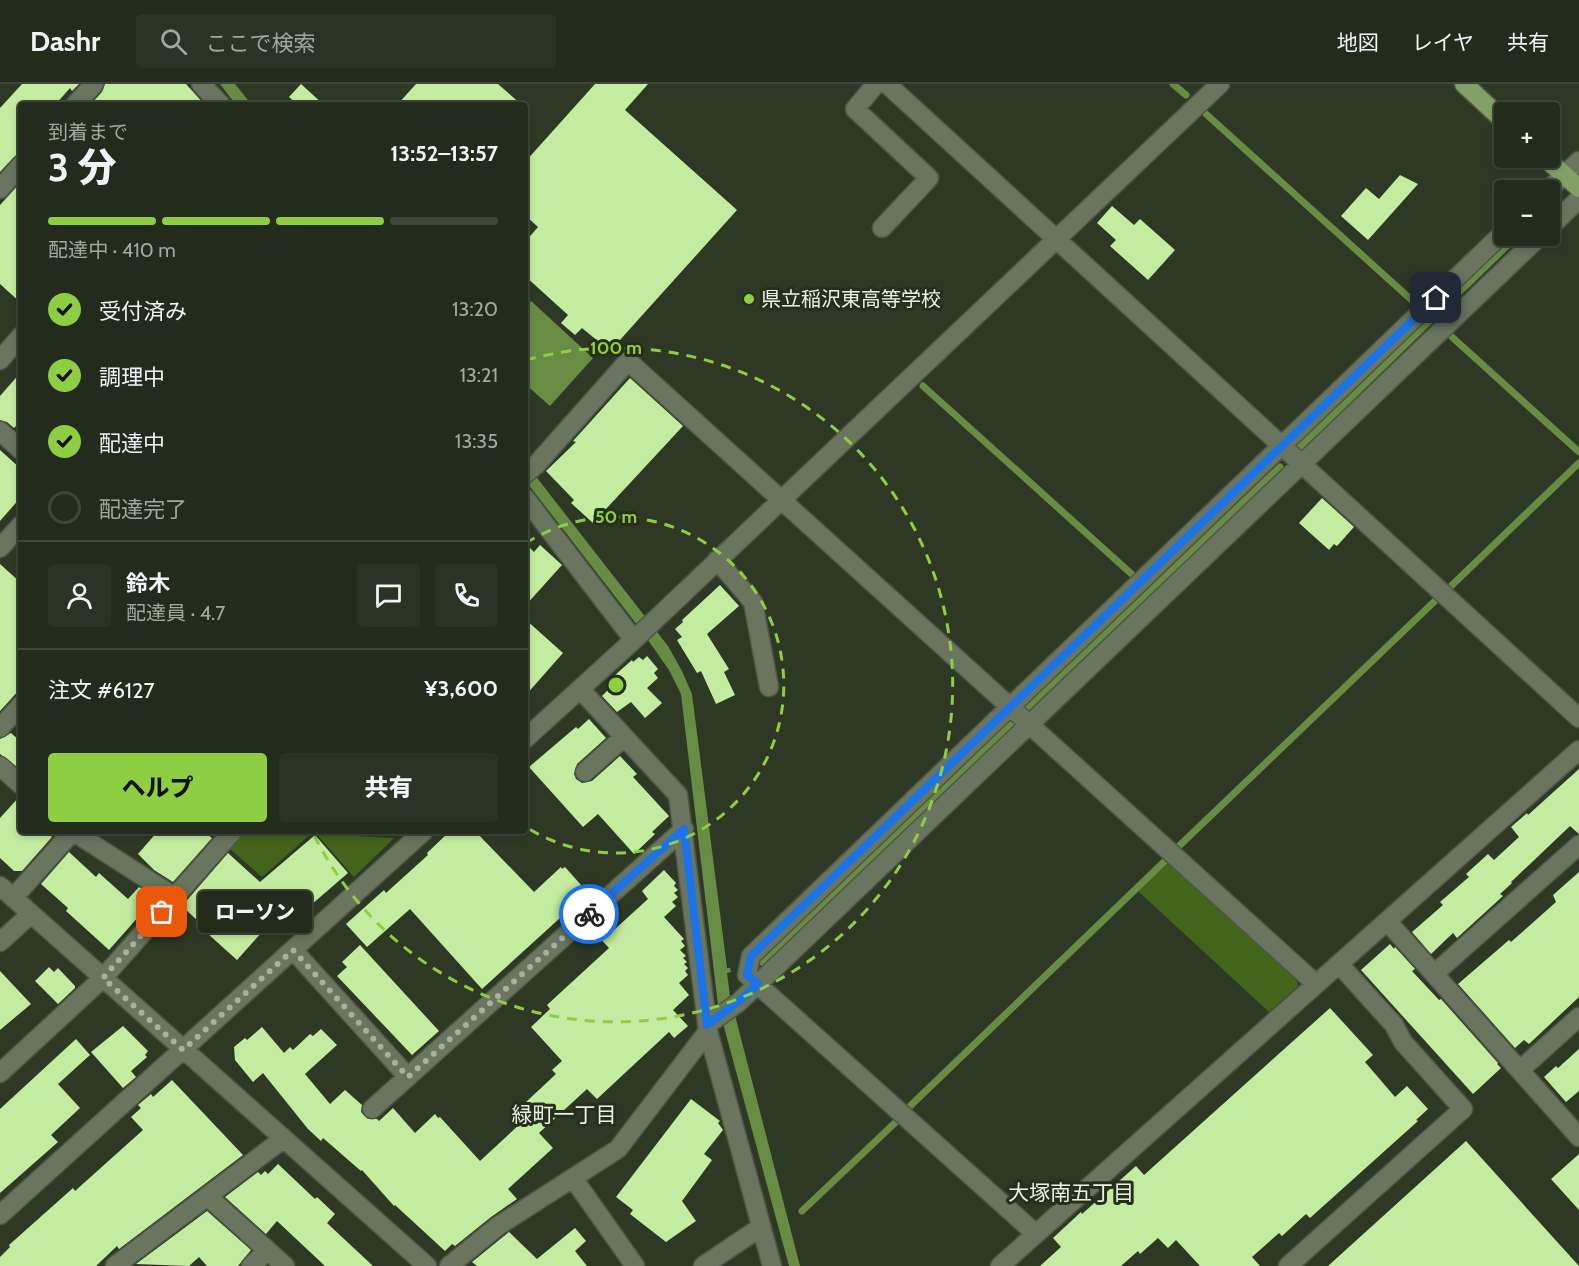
<!DOCTYPE html>
<html lang="ja">
<head>
<meta charset="utf-8">
<style>
  :root { --surface:#222b1c; --page:#2a3325; --text:#f1f3f6; --muted:#a2a7a3; --line:#3f473b; --accent:#8ece43 }
  body { margin:0; font-family:Cabin,"Noto Sans JP",sans-serif; background:var(--page); color:var(--text); height:100vh; display:flex; flex-direction:column; font-size:22px; white-space:nowrap }
  * { box-sizing:border-box; margin:0 }
  p { font-size:20px; color:var(--muted) }
  .icon { flex:none; width:33px; height:33px; fill:none; stroke:currentColor; stroke-width:2; stroke-linecap:round; stroke-linejoin:round }
  .map { position:relative; flex:1; overflow:hidden }
  .side { position:absolute; left:18px; top:18px; width:510px; height:732px; display:flex; flex-direction:column; background:var(--surface); border-radius:6px; box-shadow:0 3px 9px #0003,0 0 0 2px var(--line) }
  .side>* { flex:none }
  .tools { position:absolute; left:1494px; top:18px; display:grid; gap:12px }
  .tools a { display:grid; place-items:center; width:66px; height:66px; border-radius:6px; background:var(--surface); box-shadow:0 3px 9px #0003,0 0 0 2px var(--line); font-size:30px }
  .pin { position:absolute; display:grid; place-items:center; width:51px; height:51px; color:#fff; margin:-26px; border-radius:12px; box-shadow:0 3px 9px #0006 }
  .courier { position:absolute; display:grid; place-items:center; width:60px; height:60px; margin:-30px; border:4px solid #1a73e8; border-radius:50%; background:#fff; color:#222; box-shadow:0 2px 8px #0007 }
  .bubble { position:absolute; height:42px; border-radius:6px; background:var(--surface); box-shadow:0 3px 9px #0003,0 0 0 2px var(--line); font-size:20px; font-weight:800; line-height:42px; text-align:center }
  .overview em { font-style:normal; font-weight:800 }
  .overview div { display:flex; flex-direction:column-reverse }
  .overview { display:flex; align-items:center; justify-content:space-between; height:102px; padding:0 30px }
  h1 { font-size:39px; font-weight:800; line-height:45px }
  .bar { display:grid; grid-template-columns:repeat(4,1fr); gap:9px 6px; align-content:center; height:72px; padding:0 30px }
  .bar i { height:8px; border-radius:4px; background:var(--line) }
  .bar .selected { background:var(--accent) }
  .bar p { grid-column:span 4 }
  .line { display:flex; align-items:center; gap:15px; padding:0 30px; border-top:2px solid var(--line) }
  .line div { flex:1 }
  .round { display:grid; place-items:center; flex:none; width:63px; height:63px; border-radius:6px; background:var(--page) }
  ol { padding:0 30px; list-style:none }
  li { display:flex; align-items:center; gap:18px; height:66px }
  li p { margin-inline-start:auto }
  li .icon { padding:6px; border-radius:50%; background:var(--accent); color:#111; stroke-width:4 }
  li:last-child { color:var(--muted) }
  li i { width:33px; height:33px; border:3px solid var(--line); border-radius:50% }
  .action { display:flex; gap:12px; margin-top:auto; padding:12px 30px }
  .action a { flex:1; height:69px; border-radius:6px; background:var(--accent); color:#111; font-size:24px; font-weight:800; line-height:69px; text-align:center }
  .action a+a { background:var(--page); color:var(--text) }
  header { display:flex; align-items:center; gap:36px; box-sizing:border-box; height:84px; padding:0 30px; background:var(--surface); border-bottom:2px solid var(--line) }
  header strong { font-size:28px }
  nav { display:flex; gap:33px; margin-inline-start:auto; font-size:21px }
  .search { width:420px; height:54px; background:var(--page); display:flex; align-items:center; gap:15px; box-sizing:border-box; padding:0 21px; border-radius:6px; color:var(--muted); font-size:22px }
  .map>svg:first-child { display:block }
</style>
</head>
<body>
<header>
<strong>Dashr</strong>
<div class="search"><svg class="icon" aria-label="search" viewBox="0 0 24 24"><circle cx="10" cy="10" r="6"/><path d="M15 15l6 6"/></svg>ここで検索</div>
<nav><a>地図</a><a>レイヤ</a><a>共有</a></nav>
</header>
<div class="map">
<svg width="1579" height="1182" viewBox="0 0 1579 1182">
  <rect width="100%" height="100%" fill="#2e3925"/>
  <path fill="#43651b" d="M244 747H357L356 752 394 754 354 793 314 747 262 793 229 764Z
    M1169 778 1296 893 1298 902 1269 928 1138 807Z"/>
  <path fill="#688c44" d="M220 0H235L252 21H236Z
    M531 217 593 274 550 322 525 300V224Z
    M526 370 534 390 668 562 682 587 692 610 727 884H730L731 888 727 889 730 912 800 1182H789L718 921 681 610 669 586 641 546 525 396Z"/>
  <g fill="none" stroke-linecap="round" stroke-linejoin="round">
    <path stroke="#688c44" stroke-width="7" d="M1173 0 1186 11
      M1206 30 1416 220
      M1452 253 1579 368
      M923 302 1136 494
      M1300 363 1517 152
      M1448 505 1579 379
      M1027 625 1280 383
      M1177 764 1438 514
      M762 878 1013 638
      M907 1025 1167 775
      M802 1127 899 1035"/>
  </g>
  <path fill="#c4eca0" d="M22 0H79L72 7 70 4 55 21H21V67L13 74 0 88V24Z
    M105 0H186L205 21H90L102 8Z
    M301 0 324 21H298L289 13Z
    M416 0H498L522 21H397Z
    M595 0H648L625 26 737 126 610 267 582 244 575 251 561 239 568 231 525 192V158L538 143 525 131V78Z
    M1400 91 1418 100 1368 156 1341 132 1366 104 1379 115Z
    M21 98V219L0 200V121Z
    M1112 122 1134 141 1140 135 1175 166 1148 196 1110 162 1116 156 1097 139Z
    M21 288V337L14 344 7 338 0 336V312Z
    M630 294 683 342 593 439 571 419 574 416 546 387 576 358 573 357Z
    M0 366 21 385V413L0 437Z
    M1322 414 1354 443 1337 462 1334 460 1329 466 1299 439Z
    M525 459 534 468 540 461 562 481 525 522Z
    M0 480 21 499V604L0 627Z
    M720 501 739 522 707 550 729 585 724 588 735 611 716 620 701 587 697 589 677 556 682 553 675 545 683 538 682 536Z
    M525 535 563 569 525 612Z
    M647 572 658 585 654 589 658 594 647 604 662 619 645 634 631 618 617 628 602 612 610 604 606 599 632 576 633 578 639 573 643 576Z
    M589 635 606 654 577 680 574 690 576 695 582 699 592 697 620 672 637 690 633 693 669 732 652 748 655 750 634 770 598 730 583 743 529 683 576 643 578 645Z
    M11 649 21 658V686L0 670V655Z
    M1579 685V750L1570 742 1511 798 1512 799 1500 810 1503 812 1457 854 1453 849 1431 870 1412 848 1443 821 1440 818 1469 793 1466 790 1488 770 1494 776 1519 753 1511 743 1527 729 1528 731Z
    M20 712 21 747H46L52 753 22 787H14L0 774V734Z
    M158 747H203L212 754 173 798 154 786 138 770Z
    M450 747H475L534 808 561 783 562 785 565 783 581 801 566 814 577 825 563 837 560 834 482 905 410 825 367 863 346 840 384 806 386 809 428 771 427 769Z
    M315 751 348 789 304 827 297 819 293 822 286 813 258 844 262 848 237 876 197 840 199 838 182 822 228 769 260 798Z
    M69 768 96 793 99 789 128 815 139 803 158 815 149 825 147 823 109 866 66 827 68 824 41 800Z
    M664 786 676 799 674 802 678 806 674 809 678 813 672 818 676 822 664 833 684 855 681 857 685 862 680 866 686 872 683 874 687 878 684 880 688 884 685 887 688 891 679 899 689 911 673 926 688 942 674 954 669 948 597 1015 587 1005 539 1049 553 1064 508 1105 517 1115 491 1133 455 1162 452 1160 445 1167 395 1121 394 1122 362 1086 361 1087 323 1054 321 1057 308 1045 263 989 253 998 235 976 234 963 245 954 247 956 262 943 284 969 290 963 293 966 310 950 313 952 321 945 337 961 305 990 330 1020 345 1006 362 1021 361 1028 368 1035H377L379 1037 393 1024 415 1049 435 1030 438 1034 440 1033 480 1077 533 1028 525 1019 556 990 552 986 562 977 531 943 550 925 547 921 609 864 591 845 605 833 615 845 648 815 642 807Z
    M1579 788V913L1529 960 1524 956 1515 964 1458 900 1509 856 1511 858 1556 818 1553 811Z
    M1390 860 1394 865 1395 863 1415 885 1412 887 1439 916 1441 915 1498 979 1497 980 1501 984 1473 1010 1361 886Z
    M360 861 439 947 412 971 337 892 347 883 342 878Z
    M49 883 54 888 58 884 75 902V904L58 920 35 897Z
    M0 887 31 920 0 946Z
    M1330 924 1373 971 1365 978 1395 1013 1407 1002 1428 1025 1416 1036 1418 1037 1310 1134 1306 1130 1282 1152 1279 1149 1252 1173 1260 1182H1200L1176 1156 1168 1164 1158 1154 1140 1170 1138 1167 1121 1182H1040L1061 1163 1053 1154 1081 1128 1082 1130 1136 1082 1144 1091Z
    M123 942 148 967 145 971 147 973 131 987 136 993 123 1004 91 968Z
    M76 955 90 971 58 1000 80 1024 51 1051 58 1058 0 1109V1025Z
    M1579 965V1007L1566 1018 1544 993 1556 982 1558 984Z
    M172 996 243 1071 119 1165 117 1162 96 1182H0V1173L10 1163 9 1161 73 1104 75 1107 143 1046 131 1033 141 1024 138 1021 151 1010 153 1013Z
    M691 1015 720 1037 718 1039 723 1046 704 1070 712 1076 682 1117 696 1137 666 1158 630 1130 633 1126 616 1113Z
    M1466 1057 1579 1182H1328Z
    M1579 1070V1126L1551 1095Z
    M278 1080 315 1115 317 1113 335 1130 327 1139 373 1182H325L277 1137 266 1150 225 1113 258 1088 261 1091 265 1087 268 1090Z
    M207 1127 251 1166 238 1182H207L199 1173 189 1182 136 1180Z
    M575 1144 586 1157 575 1167 587 1182H477L472 1178 509 1148 537 1175Z"/>
  <g fill="none" stroke-linecap="round" stroke-linejoin="round">
    <g stroke="#4e5646" stroke-width="21">
      <path id="minor" d="M201 0 221 21
        M876 0 855 25 929 94 882 144
        M887 0 1579 634
        M75 21 94 0
        M0 105 21 81
        M1548 106 1579 77
        M1550 143 1579 115
        M0 276 21 252
        M0 347 21 366
        M525 390 535 382 628 277 1316 900
        M525 414 634 556
        M0 464 21 441
        M717 476 753 518 769 603
        M580 605 678 711 708 947 772 1182
        M0 644 21 621
        M525 655 637 553 1220 0
        M0 682 21 701
        M585 688 624 653
        M72 747 175 813
        M0 802 427 1182
        M13 814 73 747
        M1387 837 1579 1053
        M0 858 31 830
        M293 866 408 993
        M1434 890 1579 761
        M707 941 739 918 1540 152
        M1520 986 1579 933
        M0 989 103 894 233 747
        M372 1025 684 745
        M573 1094 635 1182
        M207 1112 285 1182
        M0 1131 424 747
        M1036 1150 747 891 751 872 1504 148
        M115 1182 283 1055
        M251 1182 267 1167
        M449 1182 498 1142 618 1065 708 947
        M703 1182 761 1143
        M1000 1182 1579 666
        M1288 1182 1463 1025 1403 958 1394 941 1339 880"/>
    </g>
    <g stroke="#4e5646" stroke-width="21">
      <path id="major" d="M1464 0 1504 37
        M1545 74 1579 104"/>
    </g>
    <use href="#minor" stroke="#69755f" stroke-width="18"/>
    <use href="#major" stroke="#83a167" stroke-width="18"/>
  </g>
  <g fill="none" stroke-linecap="round" stroke-linejoin="round">
    <path stroke="#a8b1a1" stroke-width="6" stroke-dasharray="0 10.8" d="M162 828 103 894 183 966 293 866 408 993 589 830"/>
    <path stroke="#1a73e8" stroke-width="8" d="M589 830 684 745 707 941C725 928 742 915 758 900L747 891 751 872 1436 214"/>
  </g>
  <g fill="none" stroke="#8ece43" stroke-width="3" stroke-dasharray="10 8">
    <path d="M526 459A168 168 0 1 1 526 743"/>
    <path d="M526 276A337 337 0 1 1 313 749"/>
  </g>
  <circle fill="#8ece43" stroke="#252f1c" stroke-width="2" cx="749" cy="215" r="6"/>
  <g text-anchor="middle" dominant-baseline="central" stroke-width="6" stroke-linejoin="round" paint-order="stroke">
    <g font-size="20" fill="#eaf1e4" stroke="#252f1c" text-anchor="start">
      <text x="761" y="215">県立稲沢東高等学校</text>
    </g>
    <g font-size="21" fill="#eaf1e4" stroke="#252f1c">
      <text x="564" y="1030">緑町一丁目</text>
      <text x="1071" y="1108">大塚南五丁目</text>
    </g>
  </g>
  <circle cx="616" cy="601" r="9" fill="#8ece43" stroke="#252f1c" stroke-width="3"/>
  <g font-size="18" text-anchor="middle" font-weight="bold" fill="#8ece43" stroke="#252f1c" stroke-width="6" stroke-linejoin="round" paint-order="stroke">
    <text x="616" y="270">100 m</text>
    <text x="616" y="439">50 m</text>
  </g>
</svg>
<div class="tools">
<a>+</a>
<a>−</a>
</div>
<div class="pin" style="left:162px;top:828px;background:#ea580c"><svg class="icon" aria-label="bag" viewBox="0 0 24 24"><path d="M5 8h14l-1 12H6zM9 8a3 3 0 0 1 6 0"/></svg></div>
<div class="pin" style="left:1436px;top:214px;background:#1f2937"><svg class="icon" aria-label="home" viewBox="0 0 24 24"><path d="M3 11l9-7 9 7M6 9v11h12V9"/></svg></div>
<div class="courier" style="left:589px;top:830px"><svg class="icon" aria-label="bike" viewBox="0 0 24 24"><circle cx="6" cy="16" r="4"/><circle cx="18" cy="16" r="4"/><path d="M6 16l4-8h5l3 8M10 8l3 8H6M13 5h3"/></svg></div>
<div class="bubble" style="left:198px;top:807px;width:114px">ローソン</div>
<section class="side">
<div class="overview"><div><h1>3 分</h1><p>到着まで</p></div><em>13:52–13:57</em></div>
<div class="bar"><i class="selected"></i><i class="selected"></i><i class="selected"></i><i></i><p>配達中 · 410 m</p></div>
<ol>
<li><svg class="icon" aria-label="check" viewBox="0 0 24 24"><path d="M5 12l5 5 9-10"/></svg>受付済み<p>13:20</p></li>
<li><svg class="icon" aria-label="check" viewBox="0 0 24 24"><path d="M5 12l5 5 9-10"/></svg>調理中<p>13:21</p></li>
<li><svg class="icon" aria-label="check" viewBox="0 0 24 24"><path d="M5 12l5 5 9-10"/></svg>配達中<p>13:35</p></li>
<li><i></i>配達完了</li>
</ol>
<div class="line" style="height:108px"><a class="round"><svg class="icon" aria-label="person" viewBox="0 0 24 24"><circle cx="12" cy="8" r="4"/><path d="M4 21q1-7 8-7t8 7"/></svg></a><div><b>鈴木</b><p>配達員 · 4.7</p></div><a class="round"><svg class="icon" aria-label="chat" viewBox="0 0 24 24"><path d="M4 5h16v11H9l-5 4z"/></svg></a><a class="round"><svg class="icon" aria-label="phone" viewBox="0 0 24 24"><path d="M5 4h4l2 5-3 2q2 4 5 5l2-3 5 2v4C11 20 4 13 5 4z"/></svg></a></div>
<div class="line" style="height:78px"><div>注文 #6127</div><b>¥3,600</b></div>
<div class="action"><a>ヘルプ</a><a>共有</a></div>
</section>
</div>
</body>
</html>
